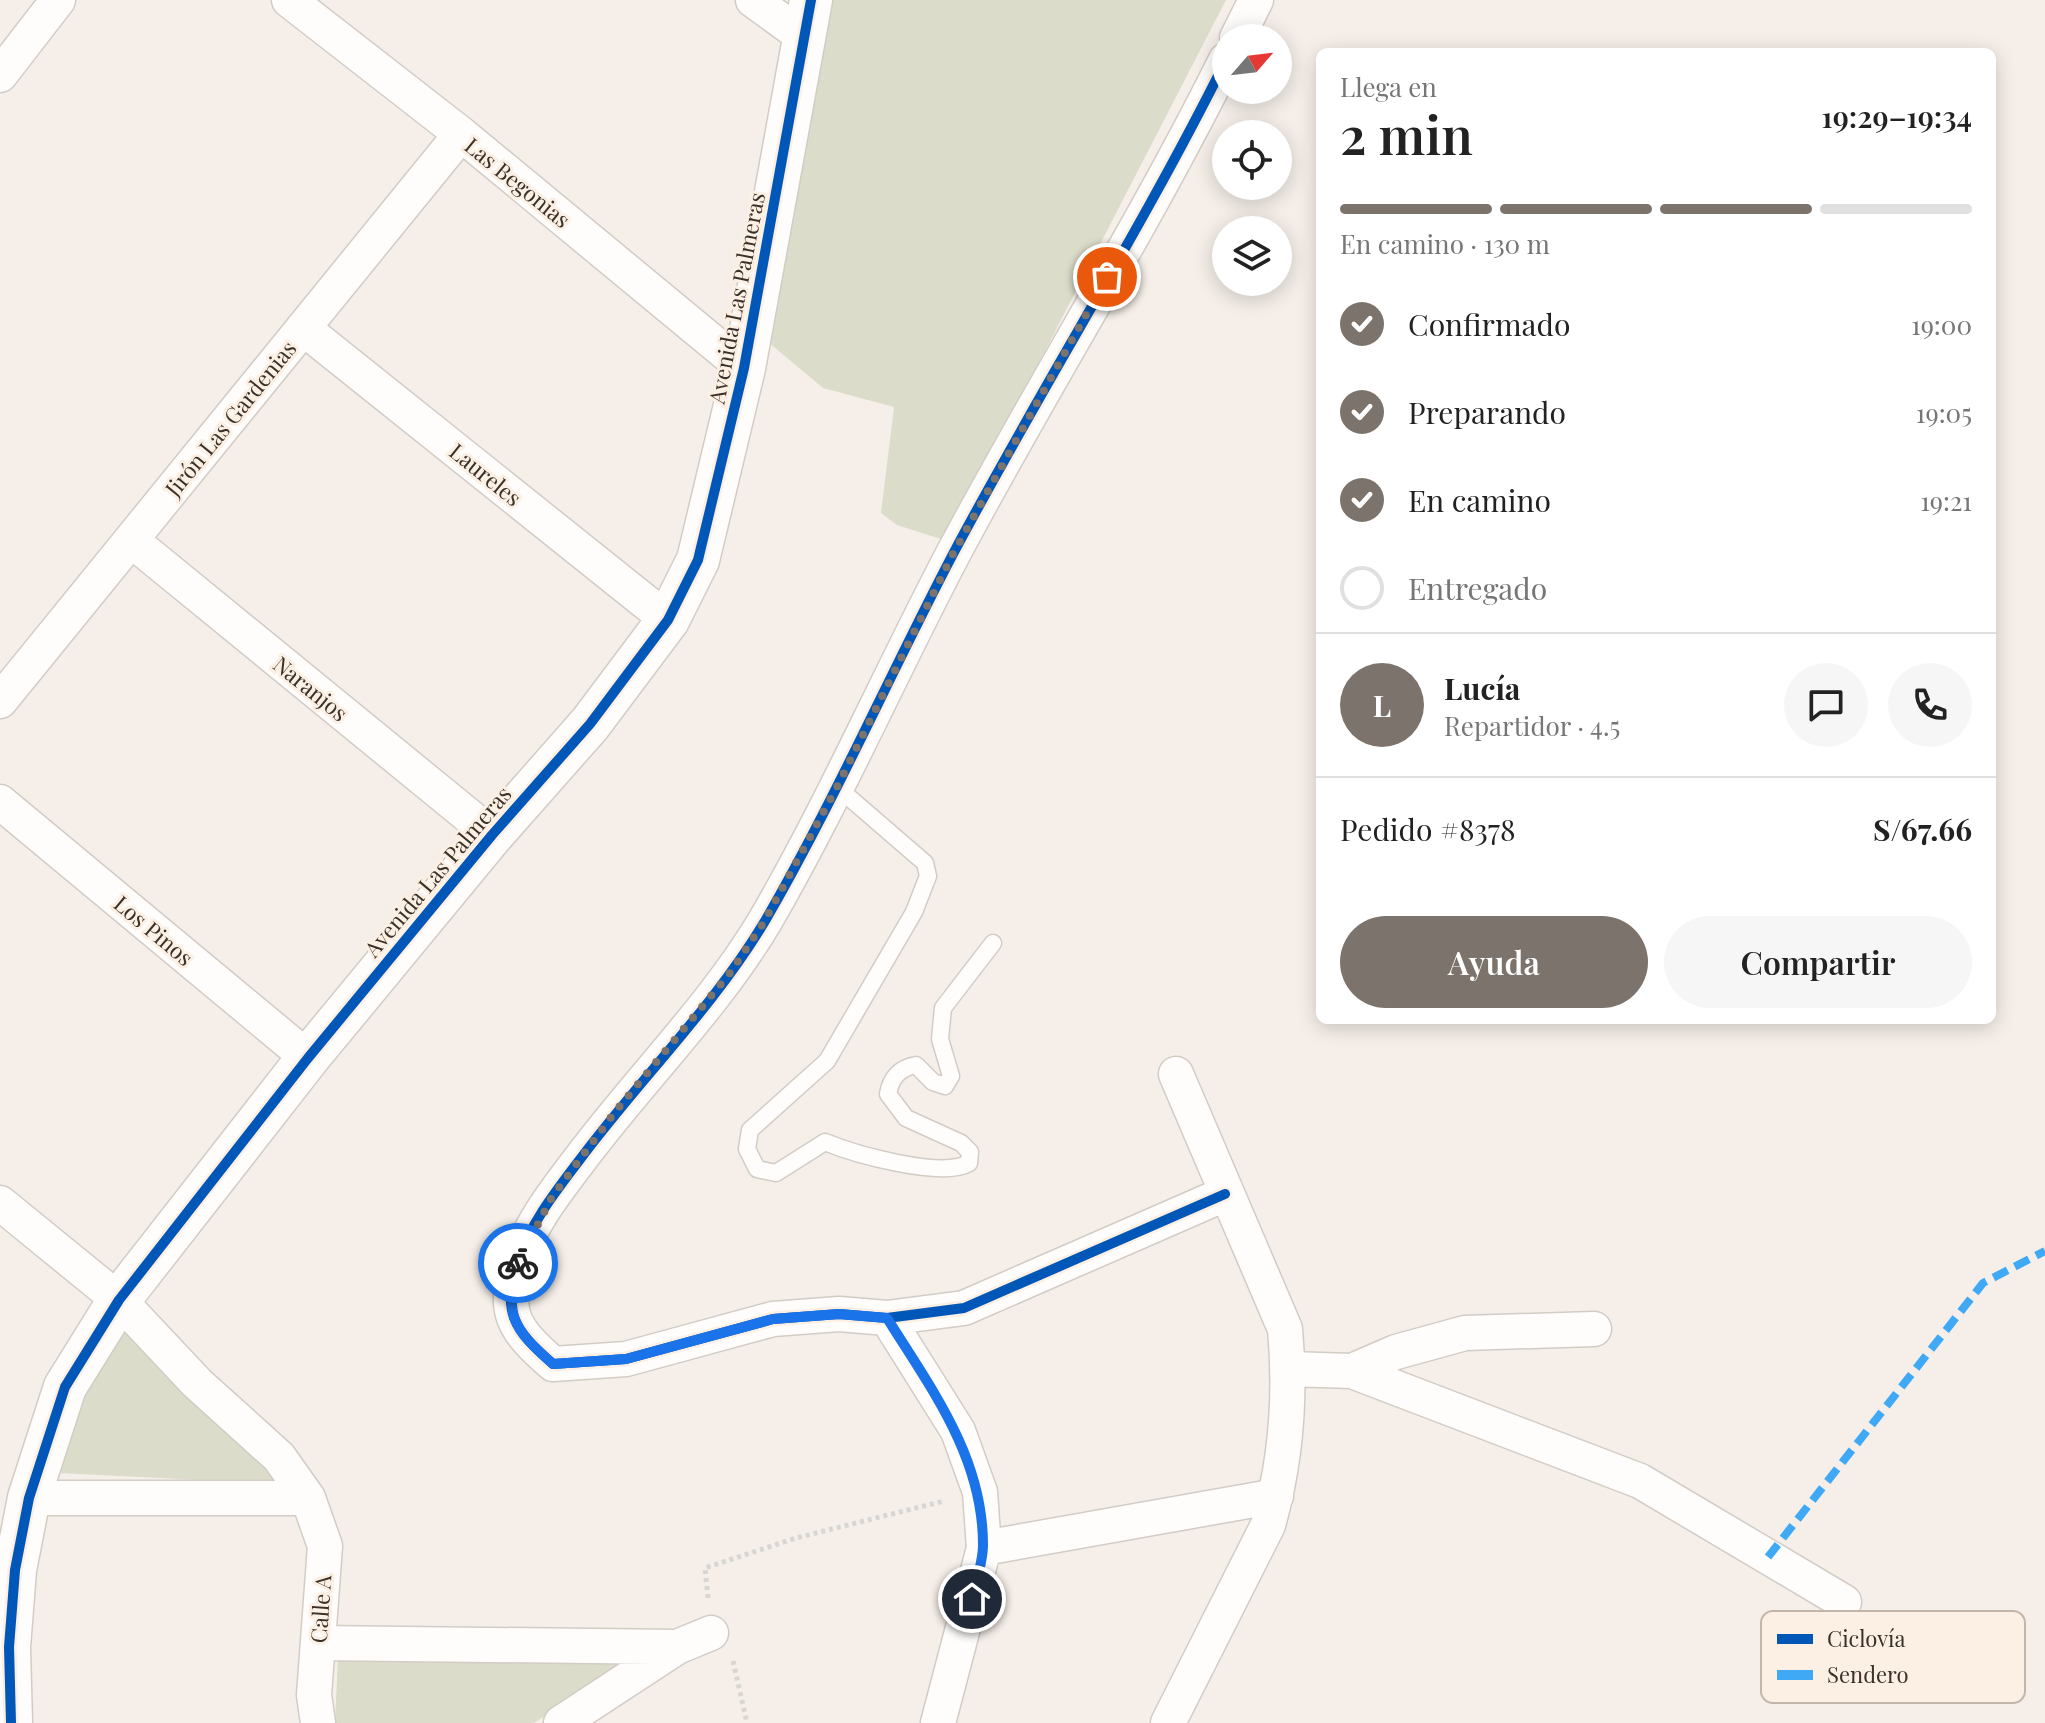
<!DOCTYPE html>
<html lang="es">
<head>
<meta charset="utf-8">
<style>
  :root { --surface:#fff; --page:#f6f6f6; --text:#222; --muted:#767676; --line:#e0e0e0; --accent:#7c746c }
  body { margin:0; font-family:"Playfair Display",serif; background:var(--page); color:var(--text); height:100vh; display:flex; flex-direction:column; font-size:30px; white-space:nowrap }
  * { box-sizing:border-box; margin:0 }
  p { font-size:26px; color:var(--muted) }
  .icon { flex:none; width:44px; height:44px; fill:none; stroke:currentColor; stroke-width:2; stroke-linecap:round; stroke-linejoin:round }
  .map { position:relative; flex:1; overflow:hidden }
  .drawer { position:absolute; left:1316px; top:48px; width:680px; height:976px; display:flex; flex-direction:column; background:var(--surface); border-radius:12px; box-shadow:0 4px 20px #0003 }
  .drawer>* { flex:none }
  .needle { width:52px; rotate:62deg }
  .buttons { position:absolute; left:1212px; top:24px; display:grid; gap:16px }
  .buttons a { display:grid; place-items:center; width:80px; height:80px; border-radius:50%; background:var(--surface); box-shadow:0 4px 20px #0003; font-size:40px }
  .pin { position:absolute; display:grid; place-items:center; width:68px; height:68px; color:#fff; margin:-34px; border:4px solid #fff; border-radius:50%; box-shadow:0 2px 8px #0007 }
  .courier { position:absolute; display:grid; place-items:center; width:80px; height:80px; margin:-40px; border:6px solid #1a73e8; border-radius:50%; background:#fff; color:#222; box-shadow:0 2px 10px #0007 }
  .head em { font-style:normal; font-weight:600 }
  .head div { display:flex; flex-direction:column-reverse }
  .head { display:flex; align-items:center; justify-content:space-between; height:136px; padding:0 24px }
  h1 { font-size:52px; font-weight:600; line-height:60px }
  .bar { display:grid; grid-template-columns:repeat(4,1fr); gap:12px 8px; align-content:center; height:96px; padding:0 24px }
  .bar i { height:10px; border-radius:6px; background:var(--line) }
  .bar .selected { background:var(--accent) }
  .bar p { grid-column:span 4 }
  .line { display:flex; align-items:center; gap:20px; padding:0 24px; border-top:2px solid var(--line) }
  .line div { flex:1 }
  .round { display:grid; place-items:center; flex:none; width:84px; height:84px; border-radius:42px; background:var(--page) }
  ol { padding:0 24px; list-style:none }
  li { display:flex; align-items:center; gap:24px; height:88px }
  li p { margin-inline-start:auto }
  li .icon { padding:8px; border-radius:50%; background:var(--accent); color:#fff; stroke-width:4 }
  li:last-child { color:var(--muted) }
  li i { width:44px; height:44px; border:4px solid var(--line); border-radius:50% }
  .action { display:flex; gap:16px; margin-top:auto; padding:16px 24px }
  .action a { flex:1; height:92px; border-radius:48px; background:var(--accent); color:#fff; font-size:32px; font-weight:600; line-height:92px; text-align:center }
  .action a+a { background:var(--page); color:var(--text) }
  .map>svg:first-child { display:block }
</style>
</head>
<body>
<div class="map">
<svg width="2045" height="1723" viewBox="0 0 2045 1723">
  <rect width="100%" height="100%" fill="#f6efe9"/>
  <path fill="#dcdccb" d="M826 0H1226L947 541 897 525 881 513 894 407 823 388 768 342Z
    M124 1325 283 1484 58 1473 80 1389Z
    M338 1657 617 1661V1670L534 1723H335Z"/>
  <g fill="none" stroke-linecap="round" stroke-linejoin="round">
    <g stroke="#d3ccc5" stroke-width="19">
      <path id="service" d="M837 787 925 863 928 876 914 912 827 1061 750 1130 747 1149 757 1169 776 1173 825 1142C854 1154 942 1179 969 1163L970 1152 961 1143 906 1118 888 1094C891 1077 900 1068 916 1065L933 1082 945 1086 951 1076 940 1039 943 1008 993 943"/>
    </g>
    <g stroke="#d3ccc5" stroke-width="37">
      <path id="minor" d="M289 0 461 134 744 368
        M753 0 804 37
        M1237 38 1256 0
        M0 75 58 0
        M303 328 668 620
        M131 540 492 835
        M0 701 461 134
        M0 802 308 1058
        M1225 1194 964 1308 887 1318 839 1314 773 1319 626 1359 553 1364C513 1329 501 1312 519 1259 530 1224 556 1191 578 1162 638 1081 713 1008 765 921 834 802 889 676 953 554 1041 388 1142 229 1226 60
        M0 1203 119 1300 197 1383 279 1457 308 1498 325 1546 314 1695 318 1723
        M887 1318 958 1431 980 1492 984 1548 938 1723
        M1289 1369 1352 1371 1640 1481 1844 1602
        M1352 1371 1396 1352 1465 1333 1594 1329
        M29 1498H308
        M984 1548 1276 1496
        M318 1643 677 1647
        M561 1723 677 1647 711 1633
        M1168 1723 1268 1525C1286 1461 1291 1394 1285 1329L1176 1074"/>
    </g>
    <g stroke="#d3ccc5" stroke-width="45">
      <path id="tertiary" d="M11 1723 9 1647 15 1570 29 1498 65 1387 119 1300 308 1058 492 835 590 724 668 620 698 560 744 368 811 0"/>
    </g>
    <path stroke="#d7d6d4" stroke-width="5" stroke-dasharray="4 4" stroke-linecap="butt" d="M708 1598 705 1568 796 1538 944 1501
      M733 1661 747 1723"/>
    <use href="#service" stroke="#fefdfc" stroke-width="16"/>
    <use href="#minor" stroke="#fefdfc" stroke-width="34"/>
    <use href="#tertiary" stroke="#fefdfc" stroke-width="42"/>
    <path stroke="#3fa9f5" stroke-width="8" stroke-dasharray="16 8" stroke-linecap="butt" d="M1768 1557 1983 1283 2045 1251"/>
    <g stroke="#fcefe3" stroke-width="15">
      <path id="cycleway" d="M1225 1194 964 1308 887 1318 839 1314 773 1319 626 1359 553 1364C513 1329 501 1312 519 1259 530 1224 556 1191 578 1162 638 1081 713 1008 765 921 834 802 889 676 953 554 1041 388 1142 229 1226 60
        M11 1723 9 1647 15 1570 29 1498 65 1387 119 1300 308 1058 492 835 590 724 668 620 698 560 744 368 811 0"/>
    </g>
    <use href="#cycleway" stroke="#0057b8" stroke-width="10"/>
  </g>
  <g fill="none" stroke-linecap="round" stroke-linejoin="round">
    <path stroke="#7c746c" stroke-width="8" stroke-dasharray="0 14.4" d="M518 1263 552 1197 615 1112 730 973 764 922 837 787 953 554 1107 277"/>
    <path stroke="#1a73e8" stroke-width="10" d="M518 1263C504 1315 513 1329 553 1364L626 1359 773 1319 839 1314 887 1318C932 1390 983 1457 983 1545 983 1562 976 1582 972 1599"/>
  </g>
  <g text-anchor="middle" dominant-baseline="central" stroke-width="6" stroke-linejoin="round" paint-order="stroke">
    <g font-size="22" fill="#3a3129" stroke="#fcefe3">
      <text transform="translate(518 182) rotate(39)">Las Begonias</text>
      <text transform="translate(736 298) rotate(-79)">Avenida Las Palmeras</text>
      <text transform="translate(230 418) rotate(-51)">Jirón Las Gardenias</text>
      <text transform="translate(486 474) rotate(39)">Laureles</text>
      <text transform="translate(311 688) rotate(39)">Naranjos</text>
      <text transform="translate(437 871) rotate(-50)">Avenida Las Palmeras</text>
      <text transform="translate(154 930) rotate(40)">Los Pinos</text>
      <text transform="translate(320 1609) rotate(-86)">Calle A</text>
    </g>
  </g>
  <rect x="1761" y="1611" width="264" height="92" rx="12" fill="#fcefe3" stroke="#c2b6ab" stroke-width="2"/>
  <rect x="1777" y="1634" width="36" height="10" fill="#0057b8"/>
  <rect x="1777" y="1670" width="36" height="10" fill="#3fa9f5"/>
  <g font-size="22" fill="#3a3129">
    <text x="1827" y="1647">Ciclovía</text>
    <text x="1827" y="1683">Sendero</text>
  </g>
</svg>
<div class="buttons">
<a><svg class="needle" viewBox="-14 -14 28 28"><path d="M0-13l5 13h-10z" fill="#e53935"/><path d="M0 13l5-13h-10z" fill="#767676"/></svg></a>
<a><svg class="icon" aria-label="locate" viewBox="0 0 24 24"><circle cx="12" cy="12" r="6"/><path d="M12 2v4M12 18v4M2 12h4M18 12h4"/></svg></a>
<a><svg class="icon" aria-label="layers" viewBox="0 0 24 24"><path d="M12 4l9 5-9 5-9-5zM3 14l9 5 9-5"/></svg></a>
</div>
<div class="pin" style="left:1107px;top:277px;background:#ea580c"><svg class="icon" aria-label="bag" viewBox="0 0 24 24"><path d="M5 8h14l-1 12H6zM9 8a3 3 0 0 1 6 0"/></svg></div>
<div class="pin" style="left:972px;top:1599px;background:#1f2937"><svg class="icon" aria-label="home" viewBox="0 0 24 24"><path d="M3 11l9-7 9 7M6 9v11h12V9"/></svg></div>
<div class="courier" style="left:518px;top:1263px"><svg class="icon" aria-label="bike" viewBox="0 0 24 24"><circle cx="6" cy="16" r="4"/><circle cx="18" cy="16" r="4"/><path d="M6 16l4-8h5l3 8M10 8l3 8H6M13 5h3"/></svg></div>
<section class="drawer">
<div class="head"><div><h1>2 min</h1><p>Llega en</p></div><em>19:29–19:34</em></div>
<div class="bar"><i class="selected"></i><i class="selected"></i><i class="selected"></i><i></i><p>En camino · 130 m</p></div>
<ol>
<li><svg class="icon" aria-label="check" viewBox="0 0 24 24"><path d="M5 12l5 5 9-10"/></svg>Confirmado<p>19:00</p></li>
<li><svg class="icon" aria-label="check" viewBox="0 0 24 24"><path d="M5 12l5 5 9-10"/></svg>Preparando<p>19:05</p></li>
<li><svg class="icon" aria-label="check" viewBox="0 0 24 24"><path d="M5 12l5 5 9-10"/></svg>En camino<p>19:21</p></li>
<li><i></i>Entregado</li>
</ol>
<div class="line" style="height:144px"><b class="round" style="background:var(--accent);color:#fff">L</b><div><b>Lucía</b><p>Repartidor · 4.5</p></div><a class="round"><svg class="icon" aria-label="chat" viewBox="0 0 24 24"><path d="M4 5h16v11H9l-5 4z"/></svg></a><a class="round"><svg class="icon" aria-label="phone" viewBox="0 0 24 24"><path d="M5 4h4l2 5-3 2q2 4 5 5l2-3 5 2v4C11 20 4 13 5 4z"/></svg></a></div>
<div class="line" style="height:104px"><div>Pedido #8378</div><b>S/67.66</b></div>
<div class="action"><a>Ayuda</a><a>Compartir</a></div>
</section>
</div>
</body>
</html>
